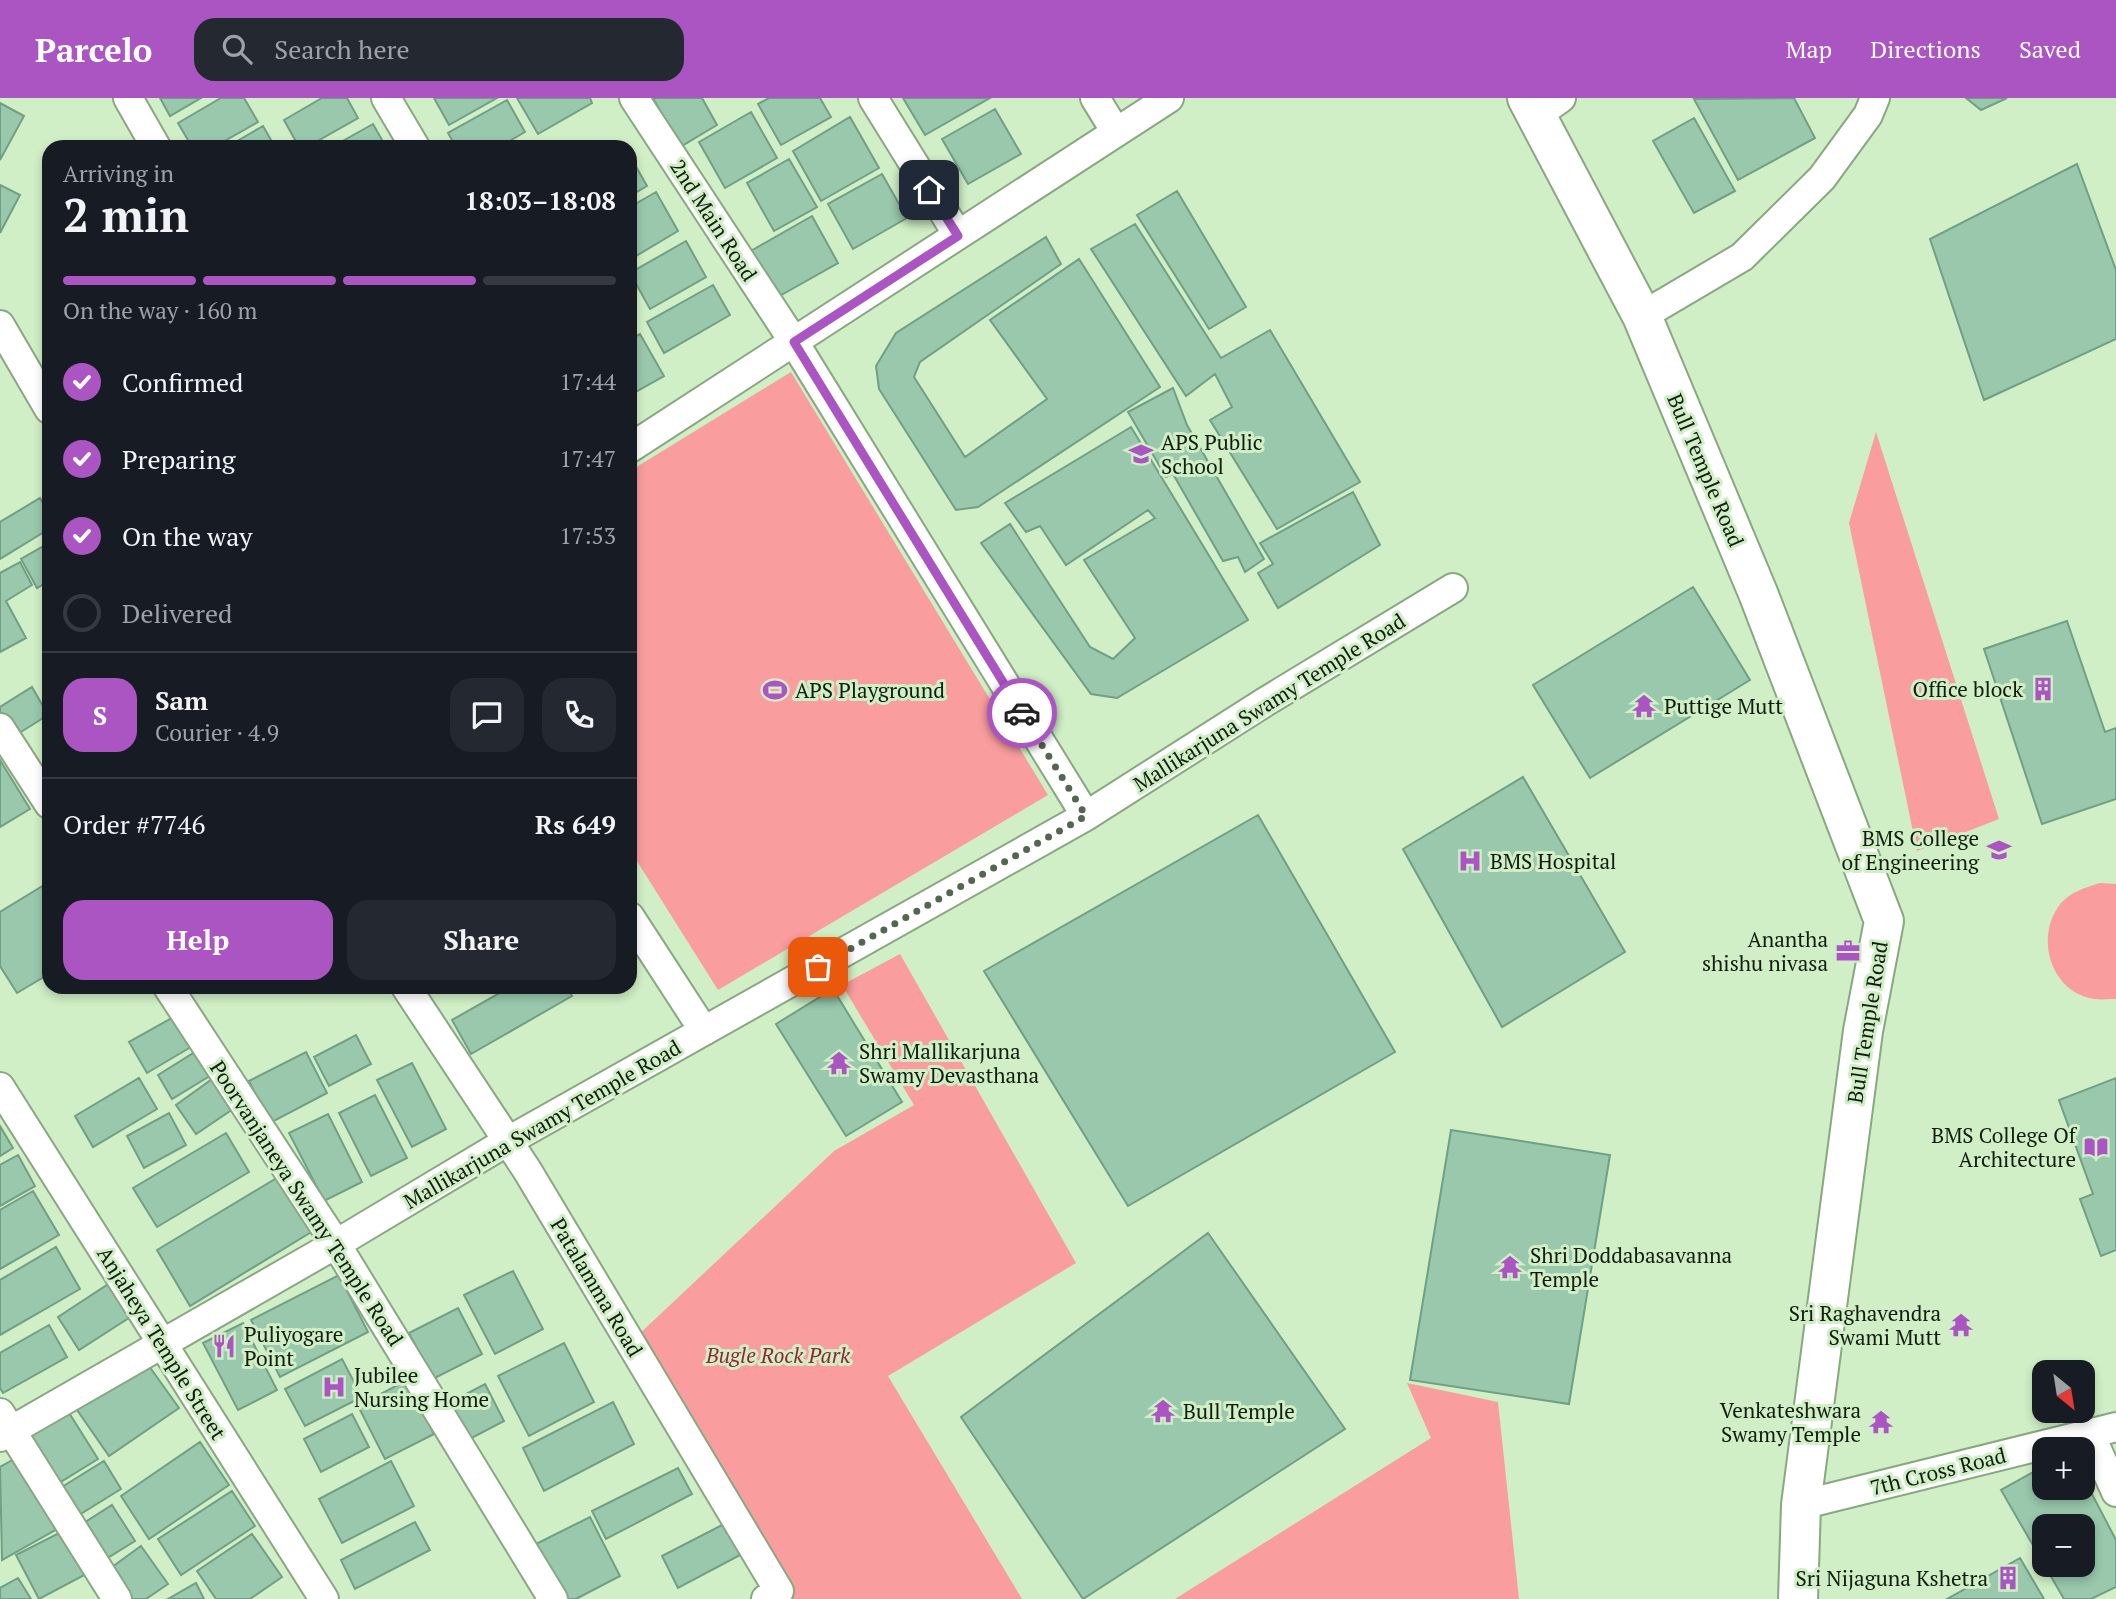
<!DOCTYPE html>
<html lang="en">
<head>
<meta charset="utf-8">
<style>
  :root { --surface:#171b24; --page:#242831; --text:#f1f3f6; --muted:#9ea1a6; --line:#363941; --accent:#ab55c3 }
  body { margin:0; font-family:"PT Serif",serif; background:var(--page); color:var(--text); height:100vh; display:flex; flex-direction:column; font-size:26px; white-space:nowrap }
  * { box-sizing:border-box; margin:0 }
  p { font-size:23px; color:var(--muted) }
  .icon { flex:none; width:38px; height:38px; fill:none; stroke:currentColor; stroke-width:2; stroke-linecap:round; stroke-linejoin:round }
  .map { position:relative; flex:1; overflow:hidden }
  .details { position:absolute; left:42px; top:42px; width:595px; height:854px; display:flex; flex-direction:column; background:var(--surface); border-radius:21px; box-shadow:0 4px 10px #0003 }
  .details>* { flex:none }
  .needle { width:46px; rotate:150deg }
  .buttons { position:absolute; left:2032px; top:1262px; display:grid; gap:14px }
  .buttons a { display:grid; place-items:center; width:63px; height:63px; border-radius:14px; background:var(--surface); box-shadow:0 4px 10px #0003; font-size:35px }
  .pin { position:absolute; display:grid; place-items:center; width:60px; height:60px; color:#fff; margin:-30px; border-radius:14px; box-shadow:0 4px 10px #0006 }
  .courier { position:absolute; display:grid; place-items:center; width:70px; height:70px; margin:-35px; border:5px solid #ab55c3; border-radius:50%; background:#fff; color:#222; box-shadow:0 2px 9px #0007 }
  .head em { font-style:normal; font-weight:600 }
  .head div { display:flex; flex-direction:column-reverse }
  .head { display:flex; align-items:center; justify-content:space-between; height:119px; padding:0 21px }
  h1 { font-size:46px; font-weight:600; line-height:52px }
  .bar { display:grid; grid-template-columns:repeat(4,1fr); gap:10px 7px; align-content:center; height:84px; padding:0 21px }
  .bar i { height:9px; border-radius:5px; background:var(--line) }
  .bar .current { background:var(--accent) }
  .bar p { grid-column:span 4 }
  .line { display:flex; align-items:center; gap:18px; padding:0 21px; border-top:2px solid var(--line) }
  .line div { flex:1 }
  .round { display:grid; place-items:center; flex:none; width:74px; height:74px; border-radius:21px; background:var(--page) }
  ol { padding:0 21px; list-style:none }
  li { display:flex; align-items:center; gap:21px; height:77px }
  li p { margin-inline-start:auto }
  li .icon { padding:7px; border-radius:50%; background:var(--accent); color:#fff; stroke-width:4 }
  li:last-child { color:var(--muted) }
  li i { width:38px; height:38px; border:4px solid var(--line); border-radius:50% }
  .primary-button { display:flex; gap:14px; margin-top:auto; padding:14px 21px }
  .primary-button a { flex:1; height:80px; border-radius:21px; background:var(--accent); color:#fff; font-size:28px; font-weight:600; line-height:80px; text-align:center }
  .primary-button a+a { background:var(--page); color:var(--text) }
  header { display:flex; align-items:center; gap:42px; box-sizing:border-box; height:98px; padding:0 35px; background:var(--accent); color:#fff }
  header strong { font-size:33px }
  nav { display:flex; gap:38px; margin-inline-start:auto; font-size:24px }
  .search { width:490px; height:63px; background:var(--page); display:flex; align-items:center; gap:18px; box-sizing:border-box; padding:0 24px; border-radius:21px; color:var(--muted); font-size:26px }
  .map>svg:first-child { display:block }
</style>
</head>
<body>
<header>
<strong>Parcelo</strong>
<div class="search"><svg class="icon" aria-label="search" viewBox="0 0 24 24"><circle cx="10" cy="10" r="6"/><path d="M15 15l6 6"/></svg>Search here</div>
<nav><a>Map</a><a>Directions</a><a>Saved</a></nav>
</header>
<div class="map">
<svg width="2116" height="1501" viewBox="0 0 2116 1501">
  <rect width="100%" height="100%" fill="#d0efc6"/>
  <path fill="#f99d9f" d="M791 274 1048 697 718 892 630 752V373Z
    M1876 334 1999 721 1917 753 1849 425Z
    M2100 785 2116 786V901C2109 901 2101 902 2094 901 2050 894 2034 838 2061 805 2072 793 2085 790 2100 785Z
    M900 856 1076 1165 888 1278 1022 1501H780L636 1239 834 1053 914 1007 842 887Z
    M1407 1285 1498 1304 1519 1501H1175L1431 1340Z"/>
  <path fill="#99c8ac" stroke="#719f84" stroke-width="2" fill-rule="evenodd" d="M160 0H201L170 18Z
    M221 0H244L258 24 214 49H192L178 25Z
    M322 0H347L358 20 307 49H299L284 22Z
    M434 0H497L449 27Z
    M517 0H590L592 5 538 36Z
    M653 0H702L717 27 680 49Z
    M769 0H820L831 19 781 47 758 6Z
    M903 0H990L925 37Z
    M1794 0 1815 40 1738 82 1694 1Z
    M1966 0H2007L1981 12Z
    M507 2 525 34 499 49H456L448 35Z
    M0 5 24 18 0 62Z
    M995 11 1021 56 968 86 942 41Z
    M751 14 777 60 725 90 699 44Z
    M850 19 879 70 821 103 793 53Z
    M1694 20 1735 93 1694 115 1653 43Z
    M373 26 386 49H332Z
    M263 28 275 49H227Z
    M630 58 647 88 630 98Z
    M789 61 817 109 774 133 747 85Z
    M2077 66 2116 172V241L1984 302 1930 141Z
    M882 76 907 120 853 151 828 106Z
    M0 87 20 97 0 135Z
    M1177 93 1246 209 1209 231 1137 117Z
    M656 94 678 133 631 161 630 109Z
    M812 118 838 165 776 200 749 154Z
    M1135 126 1221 260 1270 232 1360 384 1277 431 1210 322 1232 309 1215 276 1186 298 1091 151Z
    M1046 139 1061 166 920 264 914 279 965 359 1047 301 990 222 1079 161 1160 289 978 409 956 412 879 291 876 268 896 235Z
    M686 143 706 179 650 211 630 175Z
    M713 187 730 217 664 255 647 224Z
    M640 236 664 278 630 297V242Z
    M1173 290 1187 327 1264 461 1245 474 1238 459 1223 463 1173 376 1166 379 1128 314Z
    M1131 329 1248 522 1117 600 1091 596 981 445 1010 426 1090 549 1113 561 1135 540 1084 462 1155 420 1148 412 1066 467 1040 428 1026 434 1005 405Z
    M1353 394 1380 447 1278 510 1258 475 1273 466 1260 445Z
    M40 400 49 416V431L0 461V424Z
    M49 445V483L37 490 21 461Z
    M20 464 32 487 6 503 26 540 0 554V475Z
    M1693 489 1750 582 1590 680 1533 587Z
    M2067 523 2105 634 2116 630V701L2042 726 1984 551Z
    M32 589 48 617 13 639 0 619V609Z
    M0 662 30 711 0 729Z
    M1523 679 1625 854 1502 929 1403 751Z
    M1258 717 1395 954 1128 1108 984 873Z
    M49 784V876L17 895 0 868V814Z
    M510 889H566L572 898 471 956 452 922Z
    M833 891 902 1004 846 1038 776 926Z
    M179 916 196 946 147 975 129 944Z
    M356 937 371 966 329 988 314 959Z
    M203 949 218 973 172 1001 158 977Z
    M306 954 327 995 270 1025 249 983Z
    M412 965 446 1031 412 1049 377 982Z
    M215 979 236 1009 196 1036 176 1007Z
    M139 980 157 1011 93 1049 75 1018Z
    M2116 980V1152L2101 1158 2080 1101 2093 1096 2059 1002Z
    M375 997 407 1060 371 1078 339 1015Z
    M169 1015 186 1047 144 1070 127 1038Z
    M328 1016 362 1084 324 1103 289 1035Z
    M0 1028 13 1050 0 1058Z
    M1451 1032 1610 1057 1569 1306 1410 1282Z
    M226 1035 249 1074 157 1129 133 1090Z
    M18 1057 35 1088 0 1108V1067Z
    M280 1078 313 1133 190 1208 157 1152Z
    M33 1093 59 1137 0 1171V1112Z
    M1208 1135 1345 1331 1083 1501 961 1319Z
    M56 1149 80 1191 0 1237V1182Z
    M513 1173 543 1231 495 1256 464 1197Z
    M339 1177 368 1234 280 1279 251 1222Z
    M110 1185 132 1218 79 1252 58 1219Z
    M458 1210 482 1256 433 1281 409 1235Z
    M243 1225 277 1292 238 1312 203 1245Z
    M49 1227 67 1259 3 1295 0 1290V1255Z
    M564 1245 594 1304 529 1338 498 1278Z
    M144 1261 179 1310 109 1358 75 1309Z
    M342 1261 362 1299 305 1328 285 1291Z
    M407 1282 434 1336 385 1361 358 1308Z
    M485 1286 504 1323 466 1343 447 1306Z
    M613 1304 634 1346 544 1393 523 1350Z
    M66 1310 98 1361 54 1388 23 1337Z
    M352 1316 369 1349 321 1374 304 1341Z
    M200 1344 229 1387 149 1441 121 1398Z
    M16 1360 57 1431 2 1462 0 1369Z
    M104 1363 121 1391 74 1420 57 1392Z
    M391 1363 414 1408 342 1445 319 1401Z
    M2044 1368V1390H2082V1377L2116 1442V1489L2091 1501H2064L2001 1392ZM2044 1428H2082V1466H2044Z
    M678 1370 692 1396 606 1441 592 1413Z
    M232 1393 255 1428 181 1477 158 1441Z
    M112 1407 135 1443 101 1464 79 1428Z
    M590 1419 620 1478 576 1501H562L534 1447Z
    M415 1424 430 1452 355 1491 341 1462Z
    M724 1426 740 1457 678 1490 662 1458Z
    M65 1432 88 1475 39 1501 16 1457Z
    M252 1436 282 1479 250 1501H216L197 1473Z
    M141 1448 168 1486 146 1501H128L108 1472Z
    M2020 1460 2044 1501H1947Z
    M18 1480 31 1501H0V1490Z
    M196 1485 204 1501H168Z"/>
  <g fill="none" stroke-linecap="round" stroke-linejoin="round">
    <g stroke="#89a780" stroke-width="32">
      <path id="street" d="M128 0 156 49
        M386 0 415 49
        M634 0 794 244 1086 718
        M873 0 958 137
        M1095 0 1116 34
        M1537 17 1561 0
        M1642 218 1742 159 1822 80 1868 17 1875 0
        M0 227 49 311
        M630 350 1169 0
        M0 630 49 706
        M630 819 704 933
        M168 889 336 1146 553 1501
        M406 889 527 1072 779 1493 766 1501
        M0 989 324 1501
        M0 1315 117 1501
        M2090 1336 2116 1394
        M0 1339 336 1146 508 1043 1086 718 1265 604 1453 490
        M1801 1407 2116 1329"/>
    </g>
    <g stroke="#89a780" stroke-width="42">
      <path id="secondary" d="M1527 0 1642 218 1758 495 1884 823 1863 933 1801 1407 1798 1501"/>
    </g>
    <use href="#street" stroke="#fff" stroke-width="28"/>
    <use href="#secondary" stroke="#fff" stroke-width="38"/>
  </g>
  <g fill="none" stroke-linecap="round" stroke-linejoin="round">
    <path stroke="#54664f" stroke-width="7" stroke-dasharray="0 12.6" d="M818 869 1086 718 1022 615"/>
    <path stroke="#ab55c3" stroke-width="9" d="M929 92 958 138 794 244 1022 615"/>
  </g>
  <defs>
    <g id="school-bare" transform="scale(1.89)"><path d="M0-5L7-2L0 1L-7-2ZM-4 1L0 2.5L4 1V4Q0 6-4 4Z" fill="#ab55c3" stroke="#d0efc6" stroke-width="2.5" paint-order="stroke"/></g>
    <g id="building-bare" transform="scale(1.89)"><path d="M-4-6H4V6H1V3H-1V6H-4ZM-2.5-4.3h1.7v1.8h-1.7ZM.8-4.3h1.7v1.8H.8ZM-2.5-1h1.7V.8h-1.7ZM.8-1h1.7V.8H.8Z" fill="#ab55c3" stroke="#d0efc6" stroke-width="2.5" paint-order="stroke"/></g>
    <g id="stadium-bare" transform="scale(1.89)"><path d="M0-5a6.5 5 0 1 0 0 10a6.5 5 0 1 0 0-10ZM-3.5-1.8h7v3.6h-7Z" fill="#ab55c3" stroke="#d0efc6" stroke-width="2.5" paint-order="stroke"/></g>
    <g id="temple-bare" transform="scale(1.89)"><path d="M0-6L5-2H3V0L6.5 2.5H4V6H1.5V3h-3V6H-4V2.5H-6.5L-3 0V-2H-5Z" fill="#ab55c3" stroke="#d0efc6" stroke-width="2.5" paint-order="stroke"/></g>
    <g id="university-bare" transform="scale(1.89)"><path d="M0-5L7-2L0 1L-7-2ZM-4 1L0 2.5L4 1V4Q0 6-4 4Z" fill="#ab55c3" stroke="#d0efc6" stroke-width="2.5" paint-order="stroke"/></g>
    <g id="hospital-bare" transform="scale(1.89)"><path d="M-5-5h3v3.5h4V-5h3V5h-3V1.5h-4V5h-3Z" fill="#ab55c3" stroke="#d0efc6" stroke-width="2.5" paint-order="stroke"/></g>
    <g id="office-bare" transform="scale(1.89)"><path d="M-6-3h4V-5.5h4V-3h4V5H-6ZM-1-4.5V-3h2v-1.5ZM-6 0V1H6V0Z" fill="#ab55c3" stroke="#d0efc6" stroke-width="2.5" paint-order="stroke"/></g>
    <g id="library-bare" transform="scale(1.89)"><path d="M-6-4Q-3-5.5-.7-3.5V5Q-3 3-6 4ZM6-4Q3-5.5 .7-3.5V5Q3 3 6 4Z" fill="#ab55c3" stroke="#d0efc6" stroke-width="2.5" paint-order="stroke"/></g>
    <g id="restaurant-bare" transform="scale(1.89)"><path d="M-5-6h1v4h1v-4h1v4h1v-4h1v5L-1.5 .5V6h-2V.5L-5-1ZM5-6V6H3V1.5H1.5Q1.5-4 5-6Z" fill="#ab55c3" stroke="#d0efc6" stroke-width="2.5" paint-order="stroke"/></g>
  </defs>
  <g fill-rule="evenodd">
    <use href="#school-bare" x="1141" y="356"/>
    <use href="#building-bare" x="2043" y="591"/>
    <use href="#stadium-bare" x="775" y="592"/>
    <use href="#temple-bare" x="1644" y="608"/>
    <use href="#university-bare" x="1999" y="752"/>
    <use href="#hospital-bare" x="1470" y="763"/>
    <use href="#office-bare" x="1848" y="853"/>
    <use href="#temple-bare" x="839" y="965"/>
    <use href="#library-bare" x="2096" y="1049"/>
    <use href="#temple-bare" x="1510" y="1169"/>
    <use href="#temple-bare" x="1961" y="1227"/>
    <use href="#restaurant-bare" x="224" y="1248"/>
    <use href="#hospital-bare" x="334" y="1289"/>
    <use href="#temple-bare" x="1163" y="1313"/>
    <use href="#temple-bare" x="1881" y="1324"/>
    <use href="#building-bare" x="2008" y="1480"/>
  </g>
  <g text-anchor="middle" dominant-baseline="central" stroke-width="6" stroke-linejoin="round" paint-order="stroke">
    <g font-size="21" fill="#121d0f" stroke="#d0efc6">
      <text transform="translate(714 122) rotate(57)">2nd Main Road</text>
      <text transform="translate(1706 372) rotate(67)">Bull Temple Road</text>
      <text transform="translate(1269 604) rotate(-32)">Mallikarjuna Swamy Temple Road</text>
      <text transform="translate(1867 924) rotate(-81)">Bull Temple Road</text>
      <text transform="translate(542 1026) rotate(-30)">Mallikarjuna Swamy Temple Road</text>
      <text transform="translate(307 1105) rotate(57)">Poorvanjaneya Swamy Temple Road</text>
      <text transform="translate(597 1189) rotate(59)">Patalamma Road</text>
      <text transform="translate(162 1245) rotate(58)">Anjaheya Temple Street</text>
      <text transform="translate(1938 1373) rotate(-14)">7th Cross Road</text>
    </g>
    <g font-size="21" fill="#121d0f" stroke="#d0efc6" text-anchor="start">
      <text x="1161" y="344">APS Public<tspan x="1161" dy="24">School</tspan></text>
      <text x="2023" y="591" text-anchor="end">Office block</text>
      <text x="795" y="592">APS Playground</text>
      <text x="1664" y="608">Puttige Mutt</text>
      <text x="1979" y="740" text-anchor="end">BMS College<tspan x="1979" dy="24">of Engineering</tspan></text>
      <text x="1490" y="763">BMS Hospital</text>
      <text x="1828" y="841" text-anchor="end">Anantha<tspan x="1828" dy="24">shishu nivasa</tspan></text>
      <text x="859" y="953">Shri Mallikarjuna<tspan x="859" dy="24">Swamy Devasthana</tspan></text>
      <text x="2076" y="1037" text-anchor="end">BMS College Of<tspan x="2076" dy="24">Architecture</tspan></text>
      <text x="1530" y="1157">Shri Doddabasavanna<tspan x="1530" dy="24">Temple</tspan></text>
      <text x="1941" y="1215" text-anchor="end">Sri Raghavendra<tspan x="1941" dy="24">Swami Mutt</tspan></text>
      <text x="244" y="1236">Puliyogare<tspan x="244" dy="24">Point</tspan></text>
      <text x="354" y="1277">Jubilee<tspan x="354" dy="24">Nursing Home</tspan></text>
      <text x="1861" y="1312" text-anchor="end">Venkateshwara<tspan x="1861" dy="24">Swamy Temple</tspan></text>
      <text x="1183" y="1313">Bull Temple</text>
      <text x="1988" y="1480" text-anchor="end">Sri Nijaguna Kshetra</text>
    </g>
    <g font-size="21" font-style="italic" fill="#952534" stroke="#d0efc6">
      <text x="778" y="1257">Bugle Rock Park</text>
    </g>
  </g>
</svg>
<div class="buttons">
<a><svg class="needle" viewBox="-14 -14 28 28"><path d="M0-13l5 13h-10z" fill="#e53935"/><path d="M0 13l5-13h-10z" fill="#9ea1a6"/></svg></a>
<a>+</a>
<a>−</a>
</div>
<div class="pin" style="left:818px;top:869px;background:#ea580c"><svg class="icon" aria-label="bag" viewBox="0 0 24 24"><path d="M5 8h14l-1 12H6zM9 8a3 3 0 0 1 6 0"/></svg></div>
<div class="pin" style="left:929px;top:92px;background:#1f2937"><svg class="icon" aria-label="home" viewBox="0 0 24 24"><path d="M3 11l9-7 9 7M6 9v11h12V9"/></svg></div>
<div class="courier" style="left:1022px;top:615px"><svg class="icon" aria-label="car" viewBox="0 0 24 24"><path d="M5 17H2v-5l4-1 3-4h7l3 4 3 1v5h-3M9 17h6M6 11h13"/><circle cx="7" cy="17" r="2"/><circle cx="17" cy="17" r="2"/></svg></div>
<section class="details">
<div class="head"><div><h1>2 min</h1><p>Arriving in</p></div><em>18:03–18:08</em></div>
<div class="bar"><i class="current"></i><i class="current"></i><i class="current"></i><i></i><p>On the way · 160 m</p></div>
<ol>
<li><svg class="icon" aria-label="check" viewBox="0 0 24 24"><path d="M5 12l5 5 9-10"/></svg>Confirmed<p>17:44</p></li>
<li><svg class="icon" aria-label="check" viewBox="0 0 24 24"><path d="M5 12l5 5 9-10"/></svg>Preparing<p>17:47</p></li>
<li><svg class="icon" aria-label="check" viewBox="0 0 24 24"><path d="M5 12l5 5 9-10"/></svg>On the way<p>17:53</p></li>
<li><i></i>Delivered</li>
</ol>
<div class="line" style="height:126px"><b class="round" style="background:var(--accent);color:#fff">S</b><div><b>Sam</b><p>Courier · 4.9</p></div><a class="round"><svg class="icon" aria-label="chat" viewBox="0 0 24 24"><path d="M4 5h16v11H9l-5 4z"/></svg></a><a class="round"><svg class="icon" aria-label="phone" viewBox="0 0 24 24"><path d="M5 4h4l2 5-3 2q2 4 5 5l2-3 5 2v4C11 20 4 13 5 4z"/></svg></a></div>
<div class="line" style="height:91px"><div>Order #7746</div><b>Rs 649</b></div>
<div class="primary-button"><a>Help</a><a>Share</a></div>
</section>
</div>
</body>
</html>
